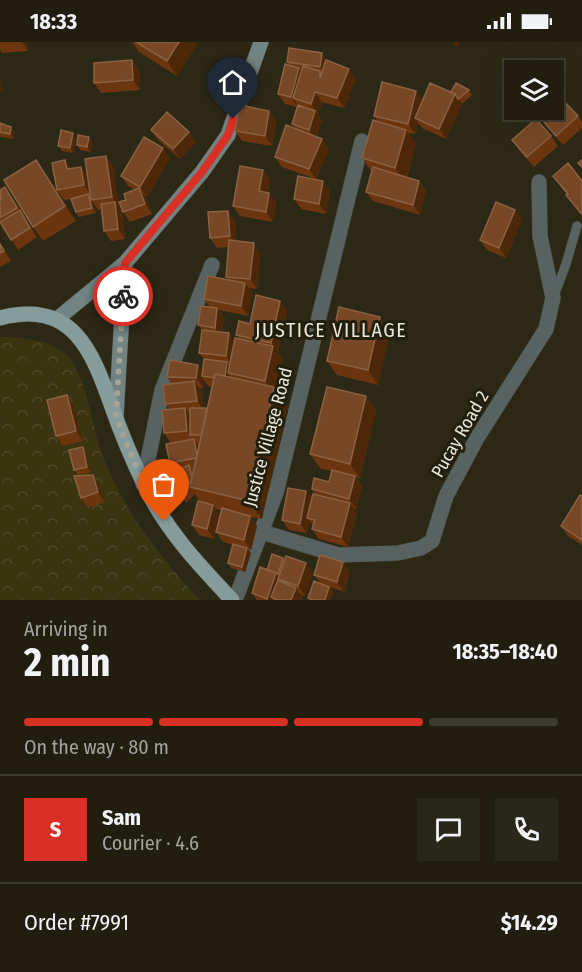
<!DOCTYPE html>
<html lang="en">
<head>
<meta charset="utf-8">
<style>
  :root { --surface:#211e10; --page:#292719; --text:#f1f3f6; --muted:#a2a29f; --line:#3e3c30; --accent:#d93025 }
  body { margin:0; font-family:"Fira Sans Condensed",sans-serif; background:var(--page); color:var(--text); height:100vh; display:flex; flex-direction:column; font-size:22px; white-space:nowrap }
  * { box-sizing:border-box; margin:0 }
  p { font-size:20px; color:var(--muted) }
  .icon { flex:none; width:33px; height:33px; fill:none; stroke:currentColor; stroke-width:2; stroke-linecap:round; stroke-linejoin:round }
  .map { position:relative; height:558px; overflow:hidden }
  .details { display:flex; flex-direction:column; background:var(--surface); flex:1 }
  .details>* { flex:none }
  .tools { position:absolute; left:504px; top:18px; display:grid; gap:12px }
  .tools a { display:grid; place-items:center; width:60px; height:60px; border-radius:0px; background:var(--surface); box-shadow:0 6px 24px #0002,0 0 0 2px var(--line); font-size:30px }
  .pin { position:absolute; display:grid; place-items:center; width:51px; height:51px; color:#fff; margin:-62px -26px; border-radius:50% 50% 50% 0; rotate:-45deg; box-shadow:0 0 6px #0007 }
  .pin .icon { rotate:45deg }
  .courier { position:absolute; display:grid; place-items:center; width:60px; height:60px; margin:-30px; border:4px solid #d93025; border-radius:50%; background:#fff; color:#222; box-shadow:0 2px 8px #0007 }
  .head em { font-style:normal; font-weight:700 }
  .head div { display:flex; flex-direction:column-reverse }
  .head { display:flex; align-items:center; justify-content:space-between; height:102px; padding:0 24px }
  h1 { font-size:39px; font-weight:700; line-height:45px }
  .bar { display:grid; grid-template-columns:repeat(4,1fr); gap:9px 6px; align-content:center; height:72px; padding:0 24px }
  .bar i { height:8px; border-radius:4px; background:var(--line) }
  .bar .active { background:var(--accent) }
  .bar p { grid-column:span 4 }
  .line { display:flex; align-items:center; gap:15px; padding:0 24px; border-top:2px solid var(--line) }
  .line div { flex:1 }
  .round { display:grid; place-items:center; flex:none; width:63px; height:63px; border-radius:0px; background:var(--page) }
  .status { display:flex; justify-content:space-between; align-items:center; height:42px; padding:0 30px; background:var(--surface); direction:ltr }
  .status svg { height:16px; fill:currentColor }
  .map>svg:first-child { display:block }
</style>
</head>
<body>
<div class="status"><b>18:33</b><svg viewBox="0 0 49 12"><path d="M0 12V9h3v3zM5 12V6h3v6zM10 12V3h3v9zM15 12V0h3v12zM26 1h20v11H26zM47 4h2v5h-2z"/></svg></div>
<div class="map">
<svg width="582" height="558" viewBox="0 0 582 558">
  <defs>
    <pattern id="park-crowns" width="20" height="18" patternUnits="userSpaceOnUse" patternTransform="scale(1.5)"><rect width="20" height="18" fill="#3b3411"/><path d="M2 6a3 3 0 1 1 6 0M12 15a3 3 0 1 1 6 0" fill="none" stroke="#4e4828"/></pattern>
  </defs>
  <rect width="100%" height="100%" fill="#2c2816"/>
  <path fill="url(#park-crowns)" d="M0 295C20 295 44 297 62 309 85 323 92 384 101 410 122 467 159 514 200 558H0Z"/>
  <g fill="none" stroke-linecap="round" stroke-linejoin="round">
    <g stroke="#464332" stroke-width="10">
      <path id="service" d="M554 254 566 222 577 184"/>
    </g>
    <g stroke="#464332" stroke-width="16">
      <path id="minor" d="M143 442 162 348 212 223
        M262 490 338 513 398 511 421 506 432 499 446 454 477 396 546 287 553 256 540 194 539 140
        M235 558 276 451 362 99"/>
    </g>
    <g stroke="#464332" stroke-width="16">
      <path id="secondary" d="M57 277 125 221 202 130 228 93 261 0
        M116 375 125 221"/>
    </g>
    <g stroke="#464332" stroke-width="16">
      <path id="primary" d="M0 276C73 257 92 309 112 365 121 391 132 417 144 442 165 487 198 522 232 558"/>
    </g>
    <use href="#service" stroke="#576261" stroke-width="9"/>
    <use href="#minor" stroke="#576261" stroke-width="15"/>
    <use href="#secondary" stroke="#718382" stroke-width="15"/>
    <use href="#primary" stroke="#859c9a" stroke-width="15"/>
  </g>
  <path fill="#6b3510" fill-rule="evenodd" d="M0 0H27L28 9 2 11 0 8Z
    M132 0H194L196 3 177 34 139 10Z
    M132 18 139 28 140 48 101 51 94 41Z
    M328 19 356 37 344 66 322 60 318 72 317 71 322 79 317 95 322 97 329 107 316 137 282 125 275 115 295 86 292 82 297 65 285 62 278 52 289 23 287 20Z
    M469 48 472 53 462 62 446 97 422 86 418 81 415 92 408 91 416 102 407 135 426 148 420 173 373 159 366 150 372 130 362 116 378 79 374 74 451 50Z
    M269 69 276 79 272 104 242 99 235 89Z
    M539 74H578L582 80V86L563 103 546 84Z
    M0 81 11 85 15 90 13 97 0 95Z
    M151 88 189 90 196 100 180 117 158 98Z
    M551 94 558 104 534 125 519 108 512 98Z
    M89 95 92 100 91 110 80 108 77 103Z
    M76 96 73 111 62 109 58 104Z
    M170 116 147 155 143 152 146 156 152 172 130 180 123 170 126 158 135 148 128 144 121 134Z
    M113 124 118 165 122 170 125 197 111 199 104 189 101 167 98 168 92 159 96 171 79 175 76 170 72 157 64 158 57 148 71 127 88 135Z
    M263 128 270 138 268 150 276 161 273 180 240 174 233 164Z
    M46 132 76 179 43 199 33 185Z
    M553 134 582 139V174L573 163 566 153H567Z
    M330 149 326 172 301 167 294 157Z
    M12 155 37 195 18 208 0 180V157Z
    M235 178 236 199 260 211 257 247 249 246 252 251 248 274 219 268 224 276 222 291 235 300 238 296 236 293 280 259 287 269 278 311 283 318 276 349 287 364 262 477 251 475 257 484 251 508 248 507 251 511 245 530 231 526 228 521 233 503 223 500 216 490 222 468 215 467 220 473 214 497 199 493 192 483 200 460 195 452 186 461 179 451 175 429 170 421 171 401 164 391 169 367 165 362 172 342 167 335 202 329 204 317 199 311 202 288 198 283 210 265 204 257 228 238 226 235 229 205 217 206 210 196ZM204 338 208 344 212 345 207 368 206 366H203L201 349 199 346H203Z
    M522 178 506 216 487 208 480 198Z
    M0 200 11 219 0 225Z
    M390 289 378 343 337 333 327 319Z
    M67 353 74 363 83 399 63 404 56 394Z
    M366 354 376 369 360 436 356 435 362 444 356 467H353L357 471 348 505 319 497 312 487 313 484 310 479 307 491 289 488 282 478 306 449 312 457 315 453 312 447 329 440 332 429 321 427 310 412Z
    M83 405 86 410 91 430 78 433 74 428Z
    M99 443 105 460 88 466 81 456Z
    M582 454V503L568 494 561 484Z
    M283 516 284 517 313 531 305 554 301 553 303 556 302 558H257L252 551 267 528Z
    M350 530 344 550 330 545 333 550 330 558H309L308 556 321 542 314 533Z"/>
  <path fill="#4c2809" d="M22 0H27L28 9Z
    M179 0H194L196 3 177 34 167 19Z
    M452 0H461L456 7Z
    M322 11 329 21 327 35 320 25Z
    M132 18 139 28 140 48 133 38Z
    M299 26 306 35 293 56 299 64 298 65 291 55Z
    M349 27 356 37 344 66 337 56Z
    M0 36 3 52 0 48Z
    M416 49 423 58 415 76 418 81 415 92 408 82Z
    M315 50 322 60 318 72 311 62Z
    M455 52 462 62 446 97 439 87Z
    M269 69 276 79 272 104 265 94Z
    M315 69 322 79 316 98 309 88Z
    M11 85 15 90 13 97 10 92Z
    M406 88 416 102 405 140 395 126Z
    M189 90 196 100 180 117 173 107Z
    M73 91 76 96 73 111 70 106Z
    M89 95 92 100 91 110 87 105Z
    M322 97 329 107 316 137 309 127Z
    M163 106 170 116 147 155 140 145Z
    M106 114 113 124 119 165 112 155Z
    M36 118 46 132 76 179 65 164Z
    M65 118 72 128 67 127Z
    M81 125 88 135 91 153 84 143Z
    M263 128 270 138 266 159 259 149Z
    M323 139 330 149 326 172 319 162Z
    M419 139 426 148 420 173 413 163Z
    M139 146 146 156 152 172 145 162Z
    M269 151 276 161 273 180 266 170Z
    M88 152 92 157 96 171 92 166Z
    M115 160 122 170 125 197 118 187Z
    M515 168 522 178 506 216 499 206Z
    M228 169 235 178 237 204 230 194Z
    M0 200 11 219 0 202Z
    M254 201 260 211 257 247 250 237Z
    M245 241 252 251 248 274 241 264Z
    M280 259 287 269 278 311 271 301Z
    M217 266 224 276 222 296 215 286Z
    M380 275 390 289 378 343 368 328Z
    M229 291 236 301 233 324 226 314Z
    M273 304 283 318 276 349 287 364 262 477 249 459 273 350 265 339Z
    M227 320 233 330 228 331 232 338H224Z
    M198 323 205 333 202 334 204 338 203 346 196 336Z
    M194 339 201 349 204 369 197 359Z
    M67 353 74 363 83 399 76 389Z
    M366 354 376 369 360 436 350 422Z
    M185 366 192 376 190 393 187 389Z
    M194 397 201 407 197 416Z
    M83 405 86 410 91 430 87 425Z
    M93 433 99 443 105 460 98 450Z
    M355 434 362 444 356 467 349 457Z
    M306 449 313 459 307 476 310 479 307 491 300 482Z
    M350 461 357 471 348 505 341 495Z
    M213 463 220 473 214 497 207 487Z
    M250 474 257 484 251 508 244 498Z
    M247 506 251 511 245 530 242 525Z
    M343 520 350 530 344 550 337 540Z
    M306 521 313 531 305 554 298 544Z
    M276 531 281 538 278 537 282 544 271 555 273 558H268L267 557Z
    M329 545 333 550 330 558H325Z
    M296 546 303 556 302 558H291Z"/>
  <path fill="#784826" stroke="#8a6142" stroke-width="1.5" d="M136 0H179L167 19Z
    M289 6 322 11 320 25 287 20Z
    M132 18 133 38 94 41V21Z
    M326 18 349 27 337 56 315 50 311 62 293 56 303 24 320 29V36Z
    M285 22 299 26 291 55 278 52Z
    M382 40 416 49 408 82 374 74Z
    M430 41 455 52 439 87 415 76Z
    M456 41 469 48 458 57 455 52 451 50Z
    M560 55 578 74 556 94 539 74 546 68H554V61Z
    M240 63 269 69 265 94 235 89Z
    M298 63 315 69 309 88 292 82Z
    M167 70 189 90 173 107 151 88Z
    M536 77 551 94 527 115 512 98Z
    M373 78 406 88 395 126 362 116Z
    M0 81 11 85 10 92 0 90Z
    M286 83 322 97 309 127 275 115Z
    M61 88 73 91 70 106 58 104Z
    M78 93 89 95 87 105 77 103Z
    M144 95 163 106 140 145 121 134Z
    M106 114 112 155 91 158 85 117Z
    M36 118 65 164 33 185 4 138Z
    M65 118 67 127 81 125 84 143 57 148 52 121Z
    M582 118V125L578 121Z
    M568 121 582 139V170L581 171 566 153 568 152 553 134Z
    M240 124 263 128 259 149 269 151 266 170 233 164Z
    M373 125 419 139 413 163 366 150Z
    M298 134 323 139 319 162 294 157Z
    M5 145 17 166 0 176V157H1L0 148Z
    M139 146 145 162 123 170 119 160 126 158 124 152Z
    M88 152 92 166 76 170 71 157Z
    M115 160 118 187 104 189 101 162Z
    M496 160 515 168 499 206 480 198Z
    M20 168 30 186 11 198 0 180Z
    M228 169 230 194 210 196 208 170Z
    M229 198 254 201 250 237 226 235Z
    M0 202 4 209 0 211Z
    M208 234 245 241 241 264 204 257Z
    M256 253 280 259 271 301 236 293 239 279 250 282Z
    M201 264 217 266 215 286 198 283Z
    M339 265 380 275 368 328 327 319Z
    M202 288 229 291 226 314 199 311Z
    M235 296 273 304 265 339 228 331Z
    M204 317 227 320 225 334 215 332 214 336 202 334Z
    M170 318 198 323 196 336 167 335Z
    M215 332 274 345 249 459 190 445Z
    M194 339 197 359 165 362 163 343Z
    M327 345 366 354 350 422 310 412Z
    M67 353 76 389 56 394 47 358Z
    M185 366 187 389 164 391 162 368Z
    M190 366H206V374L201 393H190Z
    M194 397 197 413 196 416 170 421 166 402Z
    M83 405 87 425 74 428 69 408Z
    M189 423 192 435 191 439 179 451 170 431Z
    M332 428 355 434 349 457 312 447 314 436 329 440Z
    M93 433 98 450 81 456 74 434Z
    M288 446 306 449 300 482 282 478Z
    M313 452 350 461 341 495 312 487 315 478 307 476Z
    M580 453 582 454V498L561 484Z
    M198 459 213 463 207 487 192 483Z
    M222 466 250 474 244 498 216 490Z
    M233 502 247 506 242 525 228 521Z
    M272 512 283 516 278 532 267 528Z
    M320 513 343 520 337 540 314 533Z
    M286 514 306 521 298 544 278 537Z
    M260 525 276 531 267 557 252 551Z
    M278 538 296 546 291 558H277L271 555Z
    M314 539 329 545 325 558H312L308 556Z"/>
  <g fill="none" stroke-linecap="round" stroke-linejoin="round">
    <path stroke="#a7a496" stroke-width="6" stroke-dasharray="0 10.8" d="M123 254 116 375 143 442 164 479"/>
    <path stroke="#d93025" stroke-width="8" d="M123 254 125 221 202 130 228 93 233 77"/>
  </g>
  <g text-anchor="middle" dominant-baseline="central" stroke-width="6" stroke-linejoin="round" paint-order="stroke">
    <g font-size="18" fill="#e9e6db" stroke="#221f0d">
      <text transform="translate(460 392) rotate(-60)">Pucay Road 2</text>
      <text transform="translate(268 395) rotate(-75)">Justice Village Road</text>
    </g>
    <g font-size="20" letter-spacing="1.5" fill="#e9e6db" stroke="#221f0d">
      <text x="331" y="288">JUSTICE VILLAGE</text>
    </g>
  </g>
</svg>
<div class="tools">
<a><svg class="icon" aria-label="layers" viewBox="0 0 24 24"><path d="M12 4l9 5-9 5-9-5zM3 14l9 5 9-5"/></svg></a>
</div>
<div class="pin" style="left:164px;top:479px;background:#ea580c"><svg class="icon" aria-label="bag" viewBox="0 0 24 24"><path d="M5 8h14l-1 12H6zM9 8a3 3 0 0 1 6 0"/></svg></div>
<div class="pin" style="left:233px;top:77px;background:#1f2937"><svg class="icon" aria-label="home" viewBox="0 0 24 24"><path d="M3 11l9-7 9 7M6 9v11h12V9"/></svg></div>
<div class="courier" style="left:123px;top:254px"><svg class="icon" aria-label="bike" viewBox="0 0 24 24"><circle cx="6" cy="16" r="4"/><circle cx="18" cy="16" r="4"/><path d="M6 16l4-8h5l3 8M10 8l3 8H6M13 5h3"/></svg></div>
</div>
<section class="details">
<div class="head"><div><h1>2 min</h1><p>Arriving in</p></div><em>18:35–18:40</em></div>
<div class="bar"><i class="active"></i><i class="active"></i><i class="active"></i><i></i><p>On the way · 80 m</p></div>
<div class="line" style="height:108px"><b class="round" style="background:var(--accent);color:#fff">S</b><div><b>Sam</b><p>Courier · 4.6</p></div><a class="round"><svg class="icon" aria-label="chat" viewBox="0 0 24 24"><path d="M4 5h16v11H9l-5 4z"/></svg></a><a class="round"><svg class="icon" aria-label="phone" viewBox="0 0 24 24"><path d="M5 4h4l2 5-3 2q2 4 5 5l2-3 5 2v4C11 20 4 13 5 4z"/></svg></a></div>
<div class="line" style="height:78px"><div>Order #7991</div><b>$14.29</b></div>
</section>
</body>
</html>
